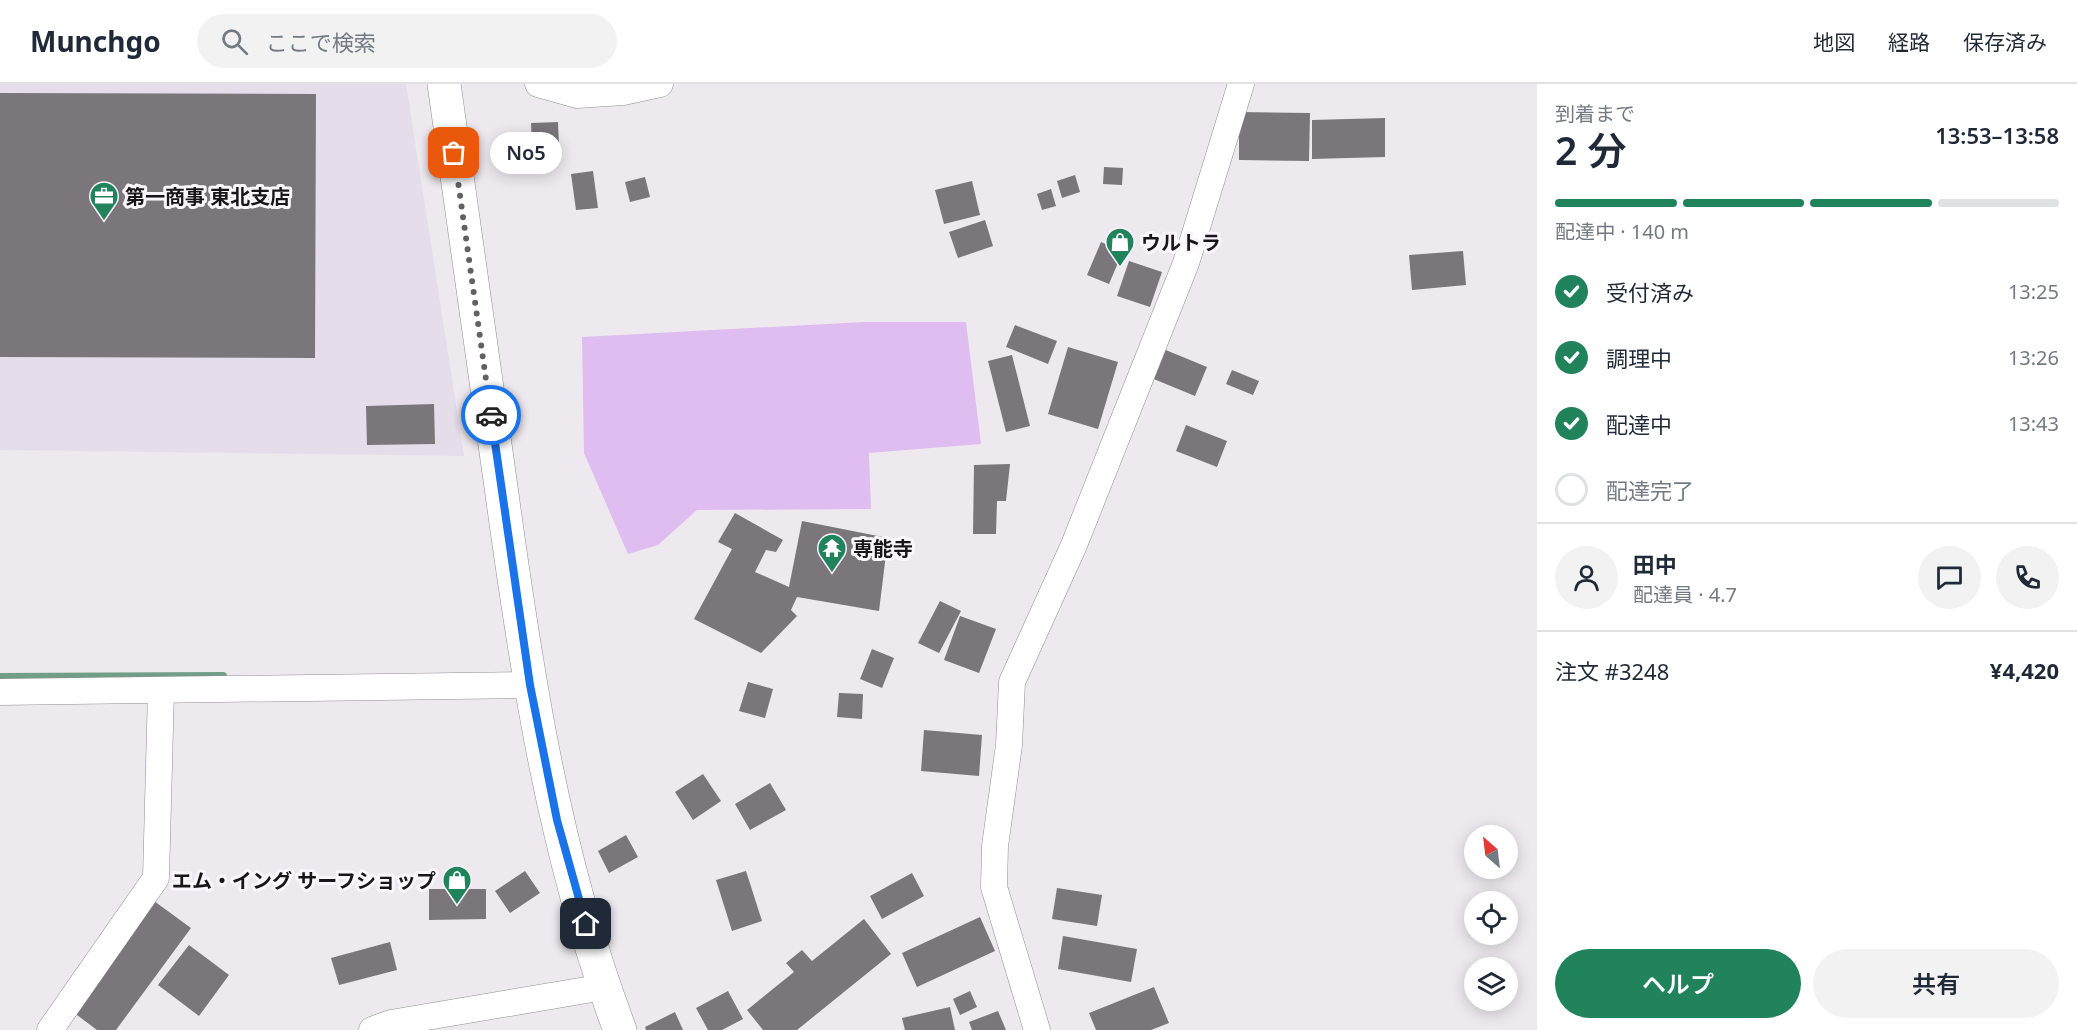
<!DOCTYPE html>
<html lang="ja">
<head>
<meta charset="utf-8">
<style>
  :root { --surface:#fff; --page:#f2f2f3; --text:#1f2937; --muted:#747a83; --line:#e0e1e3; --accent:#20835c }
  body { margin:0; font-family:"Noto Sans","Noto Sans JP",sans-serif; background:var(--page); color:var(--text); height:100vh; display:flex; flex-direction:column; font-size:22px; white-space:nowrap }
  * { box-sizing:border-box; margin:0 }
  p { font-size:20px; color:var(--muted) }
  .icon { flex:none; width:33px; height:33px; fill:none; stroke:currentColor; stroke-width:2; stroke-linecap:round; stroke-linejoin:round }
  .map { position:relative; flex:1; overflow:hidden }
  .side { display:flex; flex-direction:column; background:var(--surface); width:540px }
  .side>* { flex:none }
  .needle { width:39px; rotate:332deg }
  .tools { position:absolute; left:1464px; top:741px; display:grid; gap:12px }
  .tools a { display:grid; place-items:center; width:54px; height:54px; border-radius:50%; background:var(--surface); box-shadow:0 3px 15px #0003; font-size:30px }
  .pin { position:absolute; display:grid; place-items:center; width:51px; height:51px; color:#fff; margin:-26px; border-radius:12px; box-shadow:0 3px 9px #0006 }
  .courier { position:absolute; display:grid; place-items:center; width:60px; height:60px; margin:-30px; border:4px solid #1a73e8; border-radius:50%; background:#fff; color:#222; box-shadow:0 2px 8px #0007 }
  .bubble { position:absolute; height:42px; border-radius:21px; background:var(--surface); box-shadow:0 3px 15px #0003; font-size:20px; font-weight:600; line-height:42px; text-align:center }
  .summary em { font-style:normal; font-weight:600 }
  .summary div { display:flex; flex-direction:column-reverse }
  .summary { display:flex; align-items:center; justify-content:space-between; height:102px; padding:0 18px }
  h1 { font-size:39px; font-weight:600; line-height:45px }
  .bar { display:grid; grid-template-columns:repeat(4,1fr); gap:9px 6px; align-content:center; height:72px; padding:0 18px }
  .bar i { height:8px; border-radius:4px; background:var(--line) }
  .bar .active { background:var(--accent) }
  .bar p { grid-column:span 4 }
  .line { display:flex; align-items:center; gap:15px; padding:0 18px; border-top:2px solid var(--line) }
  .line div { flex:1 }
  .round { display:grid; place-items:center; flex:none; width:63px; height:63px; border-radius:32px; background:var(--page) }
  ol { padding:0 18px; list-style:none }
  li { display:flex; align-items:center; gap:18px; height:66px }
  li p { margin-inline-start:auto }
  li .icon { padding:6px; border-radius:50%; background:var(--accent); color:#fff; stroke-width:4 }
  li:last-child { color:var(--muted) }
  li i { width:33px; height:33px; border:3px solid var(--line); border-radius:50% }
  .action { display:flex; gap:12px; margin-top:auto; padding:12px 18px }
  .action a { flex:1; height:69px; border-radius:36px; background:var(--accent); color:#fff; font-size:24px; font-weight:600; line-height:69px; text-align:center }
  .action a+a { background:var(--page); color:var(--text) }
  header { display:flex; align-items:center; gap:36px; box-sizing:border-box; height:84px; padding:0 30px; background:var(--surface); border-bottom:2px solid var(--line) }
  header strong { font-size:28px }
  nav { display:flex; gap:33px; margin-inline-start:auto; font-size:21px }
  .search { width:420px; height:54px; background:var(--page); display:flex; align-items:center; gap:15px; box-sizing:border-box; padding:0 21px; border-radius:33px; color:var(--muted); font-size:22px }
  main { display:flex; flex:1; min-height:0 }
  .map>svg:first-child { display:block }
</style>
</head>
<body>
<header>
<strong>Munchgo</strong>
<div class="search"><svg class="icon" aria-label="search" viewBox="0 0 24 24"><circle cx="10" cy="10" r="6"/><path d="M15 15l6 6"/></svg>ここで検索</div>
<nav><a>地図</a><a>経路</a><a>保存済み</a></nav>
</header>
<main>
<div class="map">
<svg width="1537" height="946" viewBox="0 0 1537 946">
  <rect width="100%" height="100%" fill="#ede9ef"/>
  <path fill="#e6ddea" d="M0 0H406L464 372 0 366Z"/>
  <path fill="#e0bdf1" d="M864 238H966L981 360 869 369 871 425 697 426 658 461 628 470 584 369 582 253Z"/>
  <g fill="none" stroke-linecap="round" stroke-linejoin="round">
    <path stroke="#709e87" stroke-width="8" d="M0 593 223 592"/>
  </g>
  <path fill="#7a767b" d="M0 9 316 10 315 274 0 273Z
    M1239 28 1310 29 1309 77 1239 76Z
    M1385 34V73L1312 75V36Z
    M558 38 559 61 532 62 531 39Z
    M1104 83 1123 84 1122 101 1103 100Z
    M593 87 598 124 576 126 571 90Z
    M1075 91 1080 108 1062 114 1057 97Z
    M645 93 650 113 630 118 625 98Z
    M972 97 980 131 944 140 935 106Z
    M1051 105 1056 122 1042 126 1037 110Z
    M985 136 993 162 958 174 949 148Z
    M1101 158 1123 167 1109 200 1087 191Z
    M1463 167 1466 201 1412 206 1409 171Z
    M1129 177 1162 188 1150 223 1117 212Z
    M1015 241 1057 257 1048 280 1006 263Z
    M1156 262 1207 283 1195 312 1144 291Z
    M1068 263 1118 278 1098 345 1048 330Z
    M1012 271 1030 342 1006 348 988 277Z
    M1232 286 1259 297 1253 311 1226 300Z
    M434 320 435 360 367 361 366 322Z
    M1186 341 1227 357 1217 383 1176 367Z
    M1010 380 1006 417H997L996 450H973L974 381Z
    M735 429 783 456 776 468 766 466 755 488 789 503 802 437 888 454 879 527 797 513 791 526 797 532 761 569 694 535 732 465 718 458Z
    M940 517 961 527 939 569 918 559Z
    M960 532 996 545 979 589 944 576Z
    M872 565 894 574 882 604 860 595Z
    M748 598 773 605 765 634 739 627Z
    M839 609 863 610 862 635 837 633Z
    M924 646 982 651 979 692 921 687Z
    M703 690 721 717 693 736 675 708Z
    M770 699 786 726 750 746 735 720Z
    M626 751 638 773 609 789 598 767Z
    M525 787 540 809 510 829 495 807Z
    M746 787 762 837 732 847 716 796Z
    M912 789 924 812 882 835 870 812Z
    M1057 804 1102 811 1097 842 1052 835Z
    M429 805H486V835L429 836Z
    M154 817 191 844 116 946H97L73 928Z
    M980 833 995 867 917 903 902 869Z
    M864 835 891 870 797 946H763L747 926 794 888 786 879 802 866 812 877Z
    M1063 852 1137 865 1131 898 1058 885Z
    M390 858 397 886 339 901 331 874Z
    M189 861 229 891 199 932 158 901Z
    M1154 903 1169 939 1151 946H1096L1089 929Z
    M728 907 743 935 722 946H708L696 924Z
    M970 907 977 923 960 931 953 915Z
    M950 923 955 946H905L902 934Z
    M998 927 1006 946H972L969 938Z
    M675 928 683 946H646L645 943Z"/>
  <g fill="none" stroke-linecap="round" stroke-linejoin="round">
    <g stroke="#928e94" stroke-width="27">
      <path id="minor" d="M538 0 577 11 623 8 660 0
        M0 608 530 601
        M50 946 156 794 161 607
        M372 946 391 939 604 903
        M1037 946 994 803 995 762 1009 661 1012 598 1074 461 1186 179 1241 0"/>
    </g>
    <g stroke="#928e94" stroke-width="34">
      <path id="major" d="M444 0C463 134 482 269 501 403 526 586 554 772 620 946"/>
    </g>
    <use href="#minor" stroke="#fff" stroke-width="26"/>
    <use href="#major" stroke="#fff" stroke-width="33"/>
  </g>
  <g fill="none" stroke-linecap="round" stroke-linejoin="round">
    <path stroke="#636063" stroke-width="6" stroke-dasharray="0 10.8" d="M454 69 491 331"/>
    <path stroke="#1a73e8" stroke-width="8" d="M491 331 530 601 557 736 586 840"/>
  </g>
  <defs>
    <g id="office-pin" transform="scale(1.5)"><path d="M0 17L-7.5 6A9.5 9.5 0 1 1 7.5 6Z" fill="#20835c" stroke="#fbf6fd"/><path d="M-6-3h4V-5.5h4V-3h4V5H-6ZM-1-4.5V-3h2v-1.5ZM-6 0V1H6V0Z" fill="#fff"/></g>
    <g id="shop-pin" transform="scale(1.5)"><path d="M0 17L-7.5 6A9.5 9.5 0 1 1 7.5 6Z" fill="#20835c" stroke="#fbf6fd"/><path d="M-5-2.5h2.3a2.7 3.5 0 0 1 5.4 0H5L5.5 6h-11ZM-1.5-2.5h3a1.5 2.3 0 0 0-3 0Z" fill="#fff"/></g>
    <g id="temple-pin" transform="scale(1.5)"><path d="M0 17L-7.5 6A9.5 9.5 0 1 1 7.5 6Z" fill="#20835c" stroke="#fbf6fd"/><path d="M0-6L5-2H3V0L6.5 2.5H4V6H1.5V3h-3V6H-4V2.5H-6.5L-3 0V-2H-5Z" fill="#fff"/></g>
  </defs>
  <g fill-rule="evenodd">
    <use href="#office-pin" x="104" y="112"/>
    <use href="#shop-pin" x="1120" y="158"/>
    <use href="#temple-pin" x="832" y="464"/>
    <use href="#shop-pin" x="457" y="796"/>
  </g>
  <g text-anchor="middle" dominant-baseline="central" stroke-width="6" stroke-linejoin="round" paint-order="stroke">
    <g font-size="20" font-weight="bold" fill="#181618" stroke="#fbf6fd" text-anchor="start">
      <text x="125" y="112">第一商事 東北支店</text>
      <text x="1141" y="158">ウルトラ</text>
      <text x="853" y="464">専能寺</text>
      <text x="436" y="796" text-anchor="end">エム・イング サーフショップ</text>
    </g>
  </g>
</svg>
<div class="tools">
<a><svg class="needle" viewBox="-14 -14 28 28"><path d="M0-13l5 13h-10z" fill="#e53935"/><path d="M0 13l5-13h-10z" fill="#747a83"/></svg></a>
<a><svg class="icon" aria-label="locate" viewBox="0 0 24 24"><circle cx="12" cy="12" r="6"/><path d="M12 2v4M12 18v4M2 12h4M18 12h4"/></svg></a>
<a><svg class="icon" aria-label="layers" viewBox="0 0 24 24"><path d="M12 4l9 5-9 5-9-5zM3 14l9 5 9-5"/></svg></a>
</div>
<div class="pin" style="left:454px;top:69px;background:#ea580c"><svg class="icon" aria-label="bag" viewBox="0 0 24 24"><path d="M5 8h14l-1 12H6zM9 8a3 3 0 0 1 6 0"/></svg></div>
<div class="pin" style="left:586px;top:840px;background:#1f2937"><svg class="icon" aria-label="home" viewBox="0 0 24 24"><path d="M3 11l9-7 9 7M6 9v11h12V9"/></svg></div>
<div class="courier" style="left:491px;top:331px"><svg class="icon" aria-label="car" viewBox="0 0 24 24"><path d="M5 17H2v-5l4-1 3-4h7l3 4 3 1v5h-3M9 17h6M6 11h13"/><circle cx="7" cy="17" r="2"/><circle cx="17" cy="17" r="2"/></svg></div>
<div class="bubble" style="left:490px;top:48px;width:72px">No5</div>
</div>
<section class="side">
<div class="summary"><div><h1>2 分</h1><p>到着まで</p></div><em>13:53–13:58</em></div>
<div class="bar"><i class="active"></i><i class="active"></i><i class="active"></i><i></i><p>配達中 · 140 m</p></div>
<ol>
<li><svg class="icon" aria-label="check" viewBox="0 0 24 24"><path d="M5 12l5 5 9-10"/></svg>受付済み<p>13:25</p></li>
<li><svg class="icon" aria-label="check" viewBox="0 0 24 24"><path d="M5 12l5 5 9-10"/></svg>調理中<p>13:26</p></li>
<li><svg class="icon" aria-label="check" viewBox="0 0 24 24"><path d="M5 12l5 5 9-10"/></svg>配達中<p>13:43</p></li>
<li><i></i>配達完了</li>
</ol>
<div class="line" style="height:108px"><a class="round"><svg class="icon" aria-label="person" viewBox="0 0 24 24"><circle cx="12" cy="8" r="4"/><path d="M4 21q1-7 8-7t8 7"/></svg></a><div><b>田中</b><p>配達員 · 4.7</p></div><a class="round"><svg class="icon" aria-label="chat" viewBox="0 0 24 24"><path d="M4 5h16v11H9l-5 4z"/></svg></a><a class="round"><svg class="icon" aria-label="phone" viewBox="0 0 24 24"><path d="M5 4h4l2 5-3 2q2 4 5 5l2-3 5 2v4C11 20 4 13 5 4z"/></svg></a></div>
<div class="line" style="height:78px"><div>注文 #3248</div><b>¥4,420</b></div>
<div class="action"><a>ヘルプ</a><a>共有</a></div>
</section>
</main>
</body>
</html>
